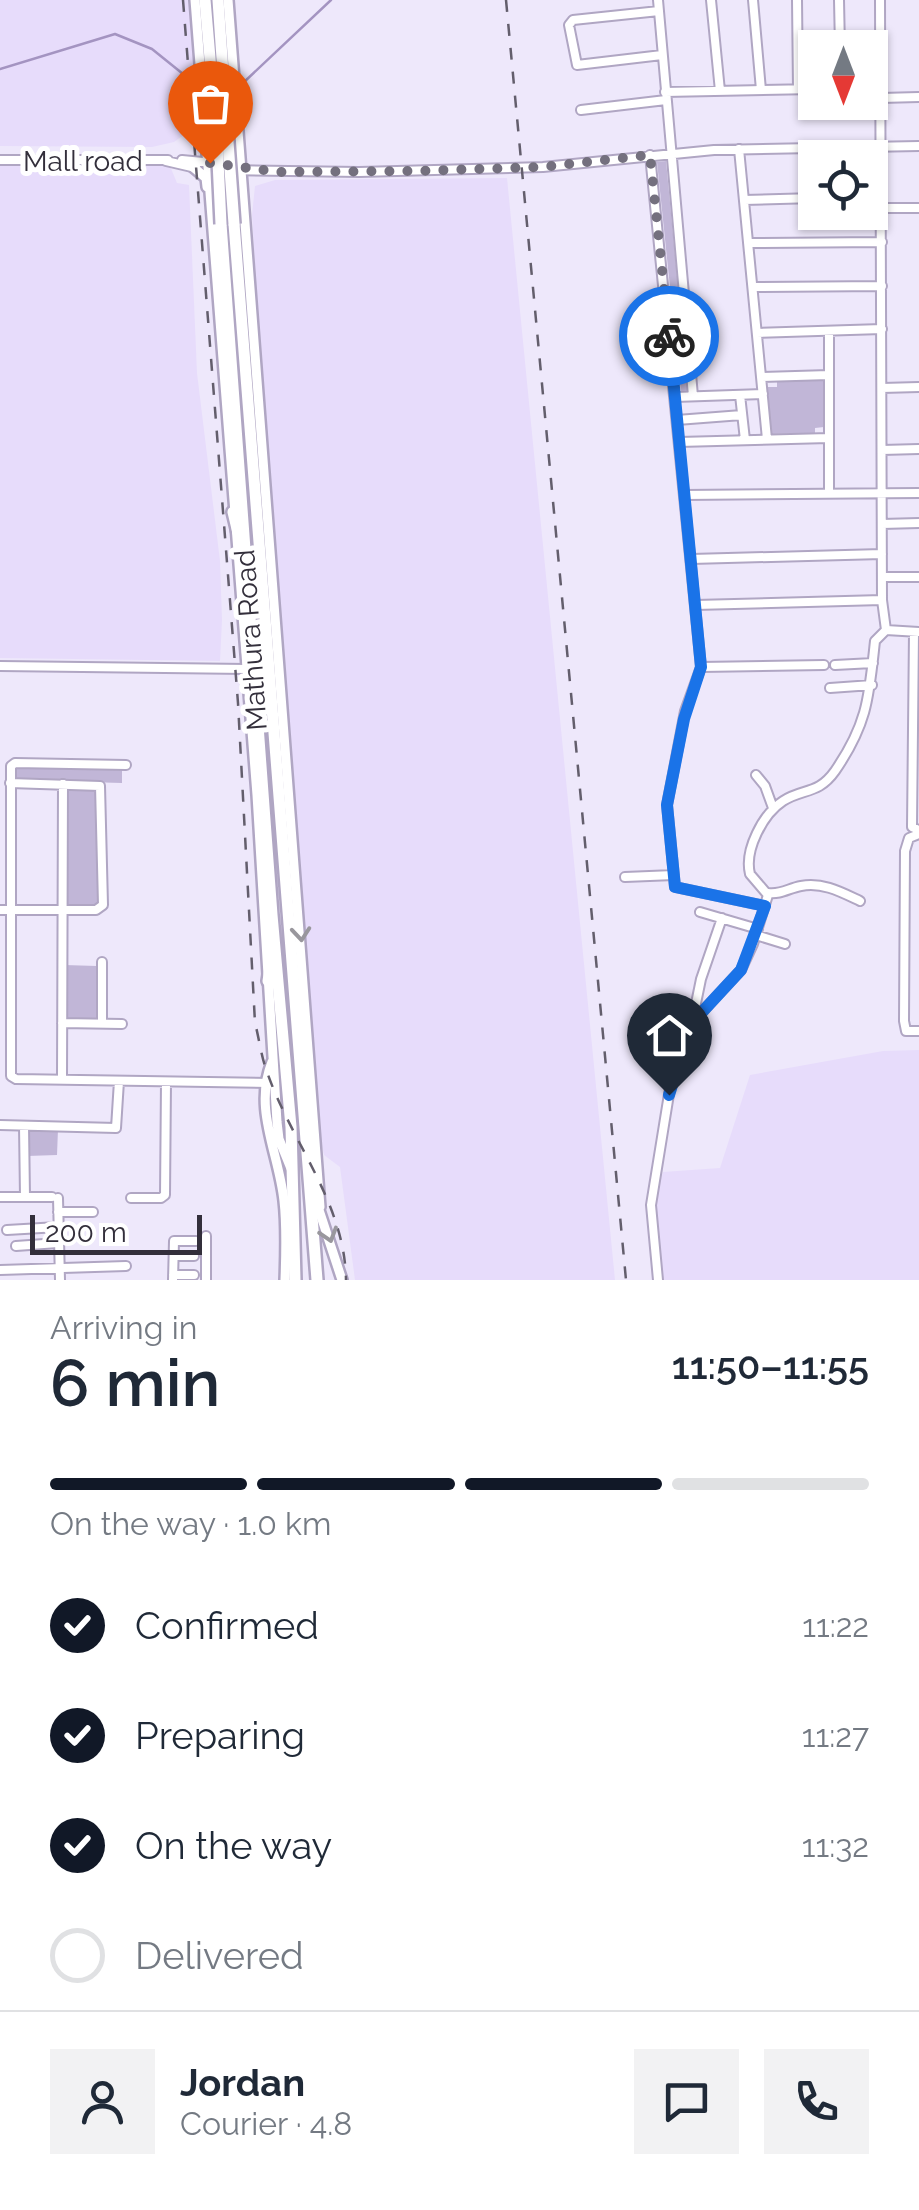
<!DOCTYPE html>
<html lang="en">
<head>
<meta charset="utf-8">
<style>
  :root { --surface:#fff; --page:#f2f2f3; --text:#1f2937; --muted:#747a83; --line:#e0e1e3; --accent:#111827 }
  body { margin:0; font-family:Raleway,sans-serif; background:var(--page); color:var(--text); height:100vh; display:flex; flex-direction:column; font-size:38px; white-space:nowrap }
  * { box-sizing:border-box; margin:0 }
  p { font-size:32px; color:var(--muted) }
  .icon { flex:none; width:55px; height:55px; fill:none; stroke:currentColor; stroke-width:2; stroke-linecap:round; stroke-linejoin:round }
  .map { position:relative; height:1280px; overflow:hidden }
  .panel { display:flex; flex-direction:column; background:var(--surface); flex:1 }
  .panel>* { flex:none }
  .needle { width:65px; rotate:180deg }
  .fabs { position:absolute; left:798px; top:30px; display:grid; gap:20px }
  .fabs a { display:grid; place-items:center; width:90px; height:90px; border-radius:0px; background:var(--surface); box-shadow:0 2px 8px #0004; font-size:50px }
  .scale { position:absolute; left:30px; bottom:25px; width:172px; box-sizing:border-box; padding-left:10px; border:5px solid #332f3b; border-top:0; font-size:28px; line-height:35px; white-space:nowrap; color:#332f3b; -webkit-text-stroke:8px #fff; paint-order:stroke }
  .pin { position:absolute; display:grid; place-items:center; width:85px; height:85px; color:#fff; margin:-102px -42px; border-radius:50% 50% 50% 0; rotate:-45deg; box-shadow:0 0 10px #0007 }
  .pin .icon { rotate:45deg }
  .courier { position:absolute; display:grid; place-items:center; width:100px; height:100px; margin:-50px; border:8px solid #1a73e8; border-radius:50%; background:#fff; color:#222; box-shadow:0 2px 12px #0007 }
  .head em { font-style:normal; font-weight:600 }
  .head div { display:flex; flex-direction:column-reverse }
  .head { display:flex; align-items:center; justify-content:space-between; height:170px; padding:0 50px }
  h1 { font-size:65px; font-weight:600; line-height:75px }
  .bar { display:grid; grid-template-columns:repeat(4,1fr); gap:15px 10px; align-content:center; height:120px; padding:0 50px }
  .bar i { height:12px; border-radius:8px; background:var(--line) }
  .bar .on { background:var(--accent) }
  .bar p { grid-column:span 4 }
  .line { display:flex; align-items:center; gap:25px; padding:0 50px; border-top:2px solid var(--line) }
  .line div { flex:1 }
  .round { display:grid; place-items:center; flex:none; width:105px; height:105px; border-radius:0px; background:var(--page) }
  ol { padding:0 50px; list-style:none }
  li { display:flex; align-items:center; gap:30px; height:110px }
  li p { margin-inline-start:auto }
  li .icon { padding:10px; border-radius:50%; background:var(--accent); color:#fff; stroke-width:4 }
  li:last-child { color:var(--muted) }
  li i { width:55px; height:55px; border:5px solid var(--line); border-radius:50% }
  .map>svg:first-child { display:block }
</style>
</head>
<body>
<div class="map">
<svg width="919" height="1280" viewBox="0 0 919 1280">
  <rect width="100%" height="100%" fill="#eee8fb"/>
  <path fill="#e7dcfb" d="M0 0H196L204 106 192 129 174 142 152 147 0 146Z
    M0 166H170L177 183 189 185 197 373 220 561 222 620 220 661 0 658Z
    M507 178 615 1280H355L340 1167 324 1155 313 1109 286 795 252 215 255 186 275 180Z
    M919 1050V1280H663L655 1195 663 1172 720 1168 750 1075 883 1051Z"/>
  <path fill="#c1b6d7" d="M666 161 688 392 681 393 657 162Z
    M777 379H824V427L815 428V433L771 434 766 387H777Z
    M15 766 122 767V783L15 780Z
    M98 788 100 906H66L65 789Z
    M64 965 97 966V1021H66Z
    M27 1129H58L57 1155 27 1156Z"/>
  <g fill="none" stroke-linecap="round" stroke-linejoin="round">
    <path stroke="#a494c1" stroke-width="2.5" d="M0 69 115 34 152 49 188 78
      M238 84 243 83 331 0"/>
    <g stroke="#b0a6c3" stroke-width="12">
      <path id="minor" d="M658 0 693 396
        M711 0 720 91
        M753 0 761 90
        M797 0 798 89
        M839 0 840 48
        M880 0 882 600 886 630 919 632
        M659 11 573 20 569 25 577 65 662 55
        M665 92 815 89
        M881 98 919 97
        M581 110 666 100
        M739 149 767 439
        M650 155 701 667 685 711 667 805 675 887 765 906
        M0 160H168
        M182 160 223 164
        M166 161 196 168
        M225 170 359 172 543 167 714 150 919 146
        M744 200 815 198
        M882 208H919
        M748 243 882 242
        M753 287 882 286
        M757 333 882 329
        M761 377 829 375
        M882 388 919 387
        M740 395 745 440
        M675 397 763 394
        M677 420 742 415
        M679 442 829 438
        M882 450 919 449
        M829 493V331
        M684 495 919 493
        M882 524 919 523
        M691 559 882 554
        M882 577H919
        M695 605 882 600
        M914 632 912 827 919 830
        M835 665 873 663
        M0 666 247 669
        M701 667 824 665
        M830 688 872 685
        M126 765 15 763 11 766V1076L16 1079 271 1083
        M756 775 765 786 773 808
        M919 834 909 838 905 851 904 1021 906 1031H919
        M625 877 674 875
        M768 893C781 895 789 888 801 886 823 882 841 892 860 901
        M0 910H96L103 905 100 786 10 783
        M700 912 758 929
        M756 935 785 944
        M693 1018 701 979 722 918
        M649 1021 677 1016 694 1018
        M62 1023 122 1024
        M102 1023V962
        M62 1079 63 784
        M0 1125 116 1128 119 1081
        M24 1126 25 1197
        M0 1197H52
        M58 1198 60 1280
        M131 1198H161L165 1195 166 1082
        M58 1212H93
        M7 1230 58 1227
        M16 1246 58 1243
        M174 1256H194
        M0 1270 126 1266
        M173 1275H194
        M173 1280 174 1241H196
        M206 1280V1236
        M658 1280 651 1205 670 1088 691 1024 741 970 753 944 768 895 750 874C744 850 763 814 783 801 803 788 818 795 835 771 868 723 869 696 875 641L886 630"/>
    </g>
    <g stroke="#b0a6c3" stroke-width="14">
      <path id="major" d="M195 0 257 795 277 1122 279 1139 292 1171
        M228 0 320 1207
        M193 167 206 178 207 187
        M272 1062C253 1109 279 1153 284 1201 287 1227 286 1254 285 1280
        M317 1204 342 1280"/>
    </g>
    <g stroke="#b0a6c3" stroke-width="16">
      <path id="highway" d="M205 0 217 140
        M218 0 225 101
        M221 224 272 915 291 1127 295 1280
        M234 224 317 1280
        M233 512 238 533
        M268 981 272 955"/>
    </g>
    <use href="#minor" stroke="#fff" stroke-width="8"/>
    <use href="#major" stroke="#fff" stroke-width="9"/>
    <use href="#highway" stroke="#fff" stroke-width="11"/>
    <path stroke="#635e6c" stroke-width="2.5" stroke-dasharray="12 12" stroke-linecap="butt" d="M183 0 238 703 255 1023C259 1038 261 1055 266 1069 290 1141 345 1202 346 1280
      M506 0 626 1280"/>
    <g stroke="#b0a6c3" stroke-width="16" stroke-linecap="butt">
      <path id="highway-bridge" d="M225 101 234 224
        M217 140 221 224"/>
    </g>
    <use href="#highway-bridge" stroke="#fff" stroke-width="11"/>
  </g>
  <defs><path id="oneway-chevron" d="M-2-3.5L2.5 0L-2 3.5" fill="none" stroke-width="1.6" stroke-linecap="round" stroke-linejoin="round" transform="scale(2.5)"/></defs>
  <g stroke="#99979d">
    <use href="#oneway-chevron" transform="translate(301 934) rotate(85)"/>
    <use href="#oneway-chevron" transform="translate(329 1235) rotate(73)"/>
  </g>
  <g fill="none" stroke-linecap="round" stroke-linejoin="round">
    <path stroke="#74707e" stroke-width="10" stroke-dasharray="0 18" d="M210 163 279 172 416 171 543 167 650 155 669 336"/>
    <path stroke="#1a73e8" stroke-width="12" d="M669 336 701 667 684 719 667 805 675 887 765 906 741 970 691 1024 669 1095"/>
  </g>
  <g text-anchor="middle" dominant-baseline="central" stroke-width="10" stroke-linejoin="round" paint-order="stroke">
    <g font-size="28" fill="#332f3b" stroke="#fff">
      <text x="83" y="161">Mall road</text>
      <text transform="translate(251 640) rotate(-94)">Mathura Road</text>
    </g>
  </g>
</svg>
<div class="fabs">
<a><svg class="needle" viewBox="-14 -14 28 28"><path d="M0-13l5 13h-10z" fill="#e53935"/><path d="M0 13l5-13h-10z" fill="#747a83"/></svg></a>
<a><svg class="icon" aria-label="locate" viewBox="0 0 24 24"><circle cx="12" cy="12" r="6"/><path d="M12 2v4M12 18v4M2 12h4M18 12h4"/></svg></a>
</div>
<div class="scale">200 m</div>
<div class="pin" style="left:210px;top:163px;background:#ea580c"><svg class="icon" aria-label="bag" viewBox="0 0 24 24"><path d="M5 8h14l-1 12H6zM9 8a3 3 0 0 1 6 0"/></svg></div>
<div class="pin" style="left:669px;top:1095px;background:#1f2937"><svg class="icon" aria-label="home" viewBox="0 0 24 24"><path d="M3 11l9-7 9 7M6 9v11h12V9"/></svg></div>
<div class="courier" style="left:669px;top:336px"><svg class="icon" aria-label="bike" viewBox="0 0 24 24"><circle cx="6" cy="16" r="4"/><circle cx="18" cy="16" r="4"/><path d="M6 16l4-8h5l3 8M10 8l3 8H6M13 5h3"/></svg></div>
</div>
<section class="panel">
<div class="head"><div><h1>6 min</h1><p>Arriving in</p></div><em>11:50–11:55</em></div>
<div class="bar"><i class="on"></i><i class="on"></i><i class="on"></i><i></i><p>On the way · 1.0 km</p></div>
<ol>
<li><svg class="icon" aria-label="check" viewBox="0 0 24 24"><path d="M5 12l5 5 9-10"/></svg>Confirmed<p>11:22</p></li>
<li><svg class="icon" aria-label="check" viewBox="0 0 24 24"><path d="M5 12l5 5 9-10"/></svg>Preparing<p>11:27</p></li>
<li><svg class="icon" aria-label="check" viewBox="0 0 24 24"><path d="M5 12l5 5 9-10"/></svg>On the way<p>11:32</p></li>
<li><i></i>Delivered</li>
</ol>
<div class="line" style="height:180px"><a class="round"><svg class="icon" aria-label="person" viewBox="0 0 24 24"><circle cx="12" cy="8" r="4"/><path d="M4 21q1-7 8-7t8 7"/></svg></a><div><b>Jordan</b><p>Courier · 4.8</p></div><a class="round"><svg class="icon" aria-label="chat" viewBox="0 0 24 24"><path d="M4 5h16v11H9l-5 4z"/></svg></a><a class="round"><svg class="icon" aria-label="phone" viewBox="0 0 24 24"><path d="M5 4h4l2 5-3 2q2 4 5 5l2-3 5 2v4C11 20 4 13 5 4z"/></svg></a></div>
</section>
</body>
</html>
